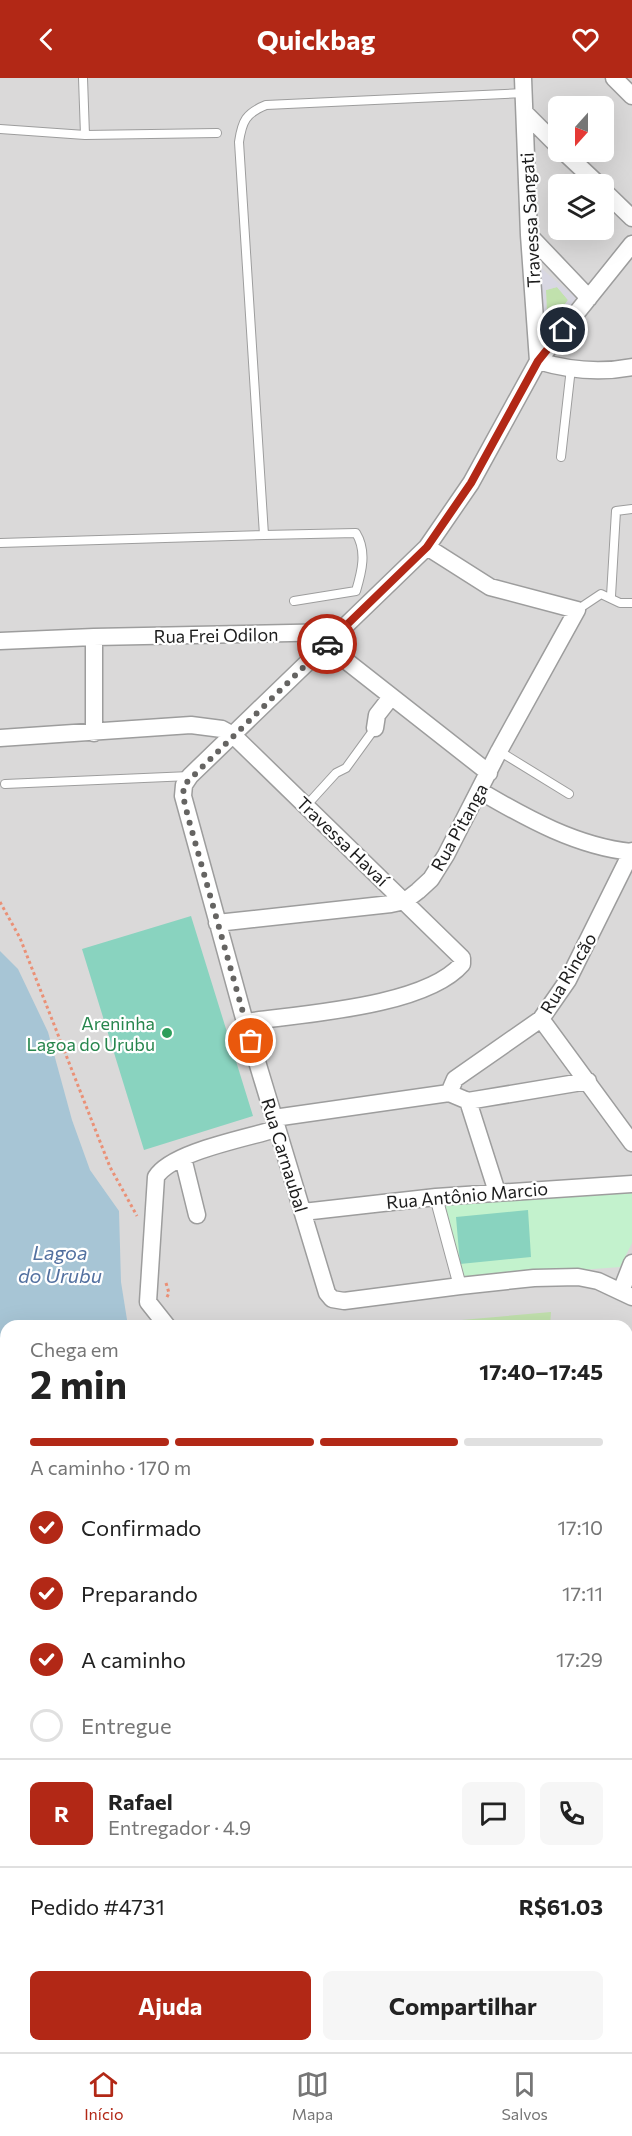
<!DOCTYPE html>
<html lang="pt">
<head>
<meta charset="utf-8">
<style>
  :root { --surface:#fff; --page:#f6f6f6; --text:#222; --muted:#767676; --line:#e0e0e0; --accent:#b22816 }
  body { margin:0; font-family:Commissioner,sans-serif; background:var(--page); color:var(--text); height:100vh; display:flex; flex-direction:column; font-size:22px; white-space:nowrap }
  * { box-sizing:border-box; margin:0 }
  p { font-size:20px; color:var(--muted) }
  .icon { flex:none; width:33px; height:33px; fill:none; stroke:currentColor; stroke-width:2; stroke-linecap:round; stroke-linejoin:round }
  .map { position:relative; flex:1; overflow:hidden }
  .panel { position:absolute; left:0px; top:1242px; width:633px; height:732px; display:flex; flex-direction:column; background:var(--surface); border-radius:18px 18px 0 0; box-shadow:0 6px 24px #0002 }
  .panel>* { flex:none }
  .needle { width:39px; rotate:201deg }
  .fabs { position:absolute; left:548px; top:18px; display:grid; gap:12px }
  .fabs a { display:grid; place-items:center; width:66px; height:66px; border-radius:9px; background:var(--surface); box-shadow:0 6px 24px #0002; font-size:30px }
  .pin { position:absolute; display:grid; place-items:center; width:51px; height:51px; color:#fff; margin:-26px; border:3px solid #fff; border-radius:50%; box-shadow:0 2px 6px #0007 }
  .courier { position:absolute; display:grid; place-items:center; width:60px; height:60px; margin:-30px; border:4px solid #b22816; border-radius:50%; background:#fff; color:#222; box-shadow:0 2px 8px #0007 }
  .overview em { font-style:normal; font-weight:700 }
  .overview div { display:flex; flex-direction:column-reverse }
  .overview { display:flex; align-items:center; justify-content:space-between; height:102px; padding:0 30px }
  h1 { font-size:39px; font-weight:700; line-height:45px }
  .bar { display:grid; grid-template-columns:repeat(4,1fr); gap:9px 6px; align-content:center; height:72px; padding:0 30px }
  .bar i { height:8px; border-radius:4px; background:var(--line) }
  .bar .selected { background:var(--accent) }
  .bar p { grid-column:span 4 }
  .line { display:flex; align-items:center; gap:15px; padding:0 30px; border-top:2px solid var(--line) }
  .line div { flex:1 }
  .round { display:grid; place-items:center; flex:none; width:63px; height:63px; border-radius:9px; background:var(--page) }
  ol { padding:0 30px; list-style:none }
  li { display:flex; align-items:center; gap:18px; height:66px }
  li p { margin-inline-start:auto }
  li .icon { padding:6px; border-radius:50%; background:var(--accent); color:#fff; stroke-width:4 }
  li:last-child { color:var(--muted) }
  li i { width:33px; height:33px; border:3px solid var(--line); border-radius:50% }
  .button { display:flex; gap:12px; margin-top:auto; padding:12px 30px }
  .button a { flex:1; height:69px; border-radius:9px; background:var(--accent); color:#fff; font-size:24px; font-weight:700; line-height:69px; text-align:center }
  .button a+a { background:var(--page); color:var(--text) }
  header { display:flex; justify-content:space-between; align-items:center; height:78px; padding:0 30px; background:var(--accent); color:#fff; font-size:27px; font-weight:700 }
  .menu { display:flex; justify-content:space-around; align-items:center; height:84px; border-top:2px solid var(--line); background:var(--surface); font-size:16px; color:var(--muted) }
  .menu a { display:grid; justify-items:center; gap:3px }
  .menu .selected { color:var(--accent) }
  .map>svg:first-child { display:block }
</style>
</head>
<body>
<header><svg class="icon" aria-label="back" viewBox="0 0 24 24"><path d="M15 5l-7 7 7 7"/></svg>Quickbag<svg class="icon" aria-label="heart" viewBox="0 0 24 24"><path d="M12 20l-8-8c-3-5 5-10 8-4 3-6 11-1 8 4z"/></svg></header>
<div class="map">
<svg width="632" height="1974" viewBox="0 0 632 1974">
  <rect width="100%" height="100%" fill="#eceae3"/>
  <path fill="#dad9d9" fill-rule="evenodd" d="M0 0H632V1974H397L384 1968H627V1248H6V1968H229L226 1974H0ZM558 28H603V74H558ZM558 106H603V152H558Z"/>
  <path fill="#c1e1ad" d="M557 209 568 222 551 245 547 244 546 212Z
    M551 1234 550 1248H393Z"/>
  <path fill="#c3f2cd" d="M632 1115V1165L620 1189 463 1201 440 1127Z"/>
  <path fill="#89d3bf" d="M191 838 253 1038 144 1072 82 871Z
    M528 1132 531 1179 460 1186 456 1139Z"/>
  <path fill="#d8d7e2" fill-rule="evenodd" d="M541 190 576 220 550 253 543 251ZM557 209 568 222 551 245 547 244 546 212Z"/>
  <path fill="#a7c5d5" d="M0 873 18 891 48 954 72 1042 90 1092 119 1133 121 1204 128 1248H6V1627L0 1632Z"/>
  <g fill="none" stroke-linecap="round" stroke-linejoin="round">
    <g stroke="#9d9d9d" stroke-width="10">
      <path id="service" d="M83 0 85 57
        M0 51 85 57 217 55
        M561 379 571 290
        M264 457 356 455C367 473 362 493 356 513L294 523
        M0 465 264 457 239 64C242 43 246 35 266 27L524 15
        M611 518 616 433 632 431
        M577 532 601 516 620 525H632
        M499 673 569 716
        M5 706 190 698
        M306 728 336 695 346 690 375 650
        M627 1320 632 1297
        M627 1687 632 1673
        M452 1974 455 1968"/>
    </g>
    <g stroke="#9d9d9d" stroke-width="14">
      <path id="pedestrian" d="M436 1119 460 1208"/>
    </g>
    <g stroke="#9d9d9d" stroke-width="19">
      <path id="minor" d="M523 0 529 157 538 283
        M614 0 632 18
        M525 35 558 68
        M564 74 598 106
        M603 112 632 140
        M529 157 589 220
        M632 166 538 283 471 405 427 469 190 698 184 707 183 718 245 944 327 1215 332 1221 344 1223 460 1208 534 1200 578 1199 598 1203 632 1219
        M538 283C568 292 601 295 632 289
        M94 559V655
        M0 563 94 559 339 554
        M326 567 489 695
        M375 650 377 637 391 619
        M0 660 191 647 222 651 233 657 462 880V886C425 929 301 936 245 944
        M480 713C526 740 578 769 632 774
        M217 845 391 826 405 823 418 813 431 801 446 777 499 673 577 532 490 509 427 469
        M541 941 632 1065
        M449 1015 455 1001 541 941 568 902 632 773
        M468 1023 497 1114
        M274 1040 449 1015 468 1023 588 1003
        M183 1080 197 1137
        M303 1134 436 1119 632 1106
        M621 1213 632 1185
        M167 1248 148 1224 156 1099C171 1074 247 1060 276 1051
        M353 1968 365 1974
        M1 1974 6 1959
        M189 1974 192 1968
        M241 1974 245 1968"/>
    </g>
    <path stroke="#ea9076" stroke-width="3" stroke-dasharray="3 3" stroke-linecap="butt" d="M0 824 20 860 110 1089 137 1138
      M166 1205 169 1215 166 1221"/>
    <use href="#service" stroke="#fff" stroke-width="8"/>
    <use href="#pedestrian" stroke="#fff" stroke-width="12"/>
    <use href="#minor" stroke="#fff" stroke-width="16"/>
  </g>
  <g fill="none" stroke-linecap="round" stroke-linejoin="round">
    <path stroke="#656462" stroke-width="6" stroke-dasharray="0 10.8" d="M251 963 188 739 183 718 184 707 327 566"/>
    <path stroke="#b22816" stroke-width="8" d="M327 566 427 469 471 405 538 283 563 252"/>
  </g>
  <circle fill="#2e9e5b" stroke="#fff" stroke-width="2" cx="167" cy="955" r="6"/>
  <g text-anchor="middle" dominant-baseline="central" stroke-width="4.5" stroke-linejoin="round" paint-order="stroke">
    <g font-size="18" fill="#1c1c1c" stroke="#fff">
      <text transform="translate(530 142) rotate(-93)">Travessa Sangati</text>
      <text transform="translate(216 557) rotate(-1)">Rua Frei Odilon</text>
      <text transform="translate(459 749) rotate(-61)">Rua Pitanga</text>
      <text transform="translate(343 763) rotate(44)">Travessa Havaí</text>
      <text transform="translate(568 895) rotate(-59)">Rua Rincão</text>
      <text transform="translate(285 1077) rotate(73)">Rua Carnaubal</text>
      <text transform="translate(467 1117) rotate(-5)">Rua Antônio Marcio</text>
    </g>
    <g font-size="18" fill="#27864d" stroke="#fff" text-anchor="end">
      <text x="155" y="945">Areninha<tspan x="155" dy="21">Lagoa do Urubu</tspan></text>
    </g>
    <g font-size="20" font-style="italic" fill="#5371a0" stroke="#fff">
      <text x="60" y="1174">Lagoa<tspan x="60" dy="23">do Urubu</tspan></text>
    </g>
  </g>
</svg>
<div class="fabs">
<a><svg class="needle" viewBox="-14 -14 28 28"><path d="M0-13l5 13h-10z" fill="#e53935"/><path d="M0 13l5-13h-10z" fill="#767676"/></svg></a>
<a><svg class="icon" aria-label="layers" viewBox="0 0 24 24"><path d="M12 4l9 5-9 5-9-5zM3 14l9 5 9-5"/></svg></a>
</div>
<div class="pin" style="left:251px;top:963px;background:#ea580c"><svg class="icon" aria-label="bag" viewBox="0 0 24 24"><path d="M5 8h14l-1 12H6zM9 8a3 3 0 0 1 6 0"/></svg></div>
<div class="pin" style="left:563px;top:252px;background:#1f2937"><svg class="icon" aria-label="home" viewBox="0 0 24 24"><path d="M3 11l9-7 9 7M6 9v11h12V9"/></svg></div>
<div class="courier" style="left:327px;top:566px"><svg class="icon" aria-label="car" viewBox="0 0 24 24"><path d="M5 17H2v-5l4-1 3-4h7l3 4 3 1v5h-3M9 17h6M6 11h13"/><circle cx="7" cy="17" r="2"/><circle cx="17" cy="17" r="2"/></svg></div>
<section class="panel">
<div class="overview"><div><h1>2 min</h1><p>Chega em</p></div><em>17:40–17:45</em></div>
<div class="bar"><i class="selected"></i><i class="selected"></i><i class="selected"></i><i></i><p>A caminho · 170 m</p></div>
<ol>
<li><svg class="icon" aria-label="check" viewBox="0 0 24 24"><path d="M5 12l5 5 9-10"/></svg>Confirmado<p>17:10</p></li>
<li><svg class="icon" aria-label="check" viewBox="0 0 24 24"><path d="M5 12l5 5 9-10"/></svg>Preparando<p>17:11</p></li>
<li><svg class="icon" aria-label="check" viewBox="0 0 24 24"><path d="M5 12l5 5 9-10"/></svg>A caminho<p>17:29</p></li>
<li><i></i>Entregue</li>
</ol>
<div class="line" style="height:108px"><b class="round" style="background:var(--accent);color:#fff">R</b><div><b>Rafael</b><p>Entregador · 4.9</p></div><a class="round"><svg class="icon" aria-label="chat" viewBox="0 0 24 24"><path d="M4 5h16v11H9l-5 4z"/></svg></a><a class="round"><svg class="icon" aria-label="phone" viewBox="0 0 24 24"><path d="M5 4h4l2 5-3 2q2 4 5 5l2-3 5 2v4C11 20 4 13 5 4z"/></svg></a></div>
<div class="line" style="height:78px"><div>Pedido #4731</div><b>R$61.03</b></div>
<div class="button"><a>Ajuda</a><a>Compartilhar</a></div>
</section>
</div>
<nav class="menu">
<a class="selected"><svg class="icon" aria-label="home" viewBox="0 0 24 24"><path d="M3 11l9-7 9 7M6 9v11h12V9"/></svg>Início</a>
<a><svg class="icon" aria-label="map" viewBox="0 0 24 24"><path d="M3 6l6-2 6 2 6-2v14l-6 2-6-2-6 2zM9 4v14M15 6v14"/></svg>Mapa</a>
<a><svg class="icon" aria-label="saved" viewBox="0 0 24 24"><path d="M7 4h10v16l-5-4-5 4z"/></svg>Salvos</a>
</nav>
</body>
</html>
